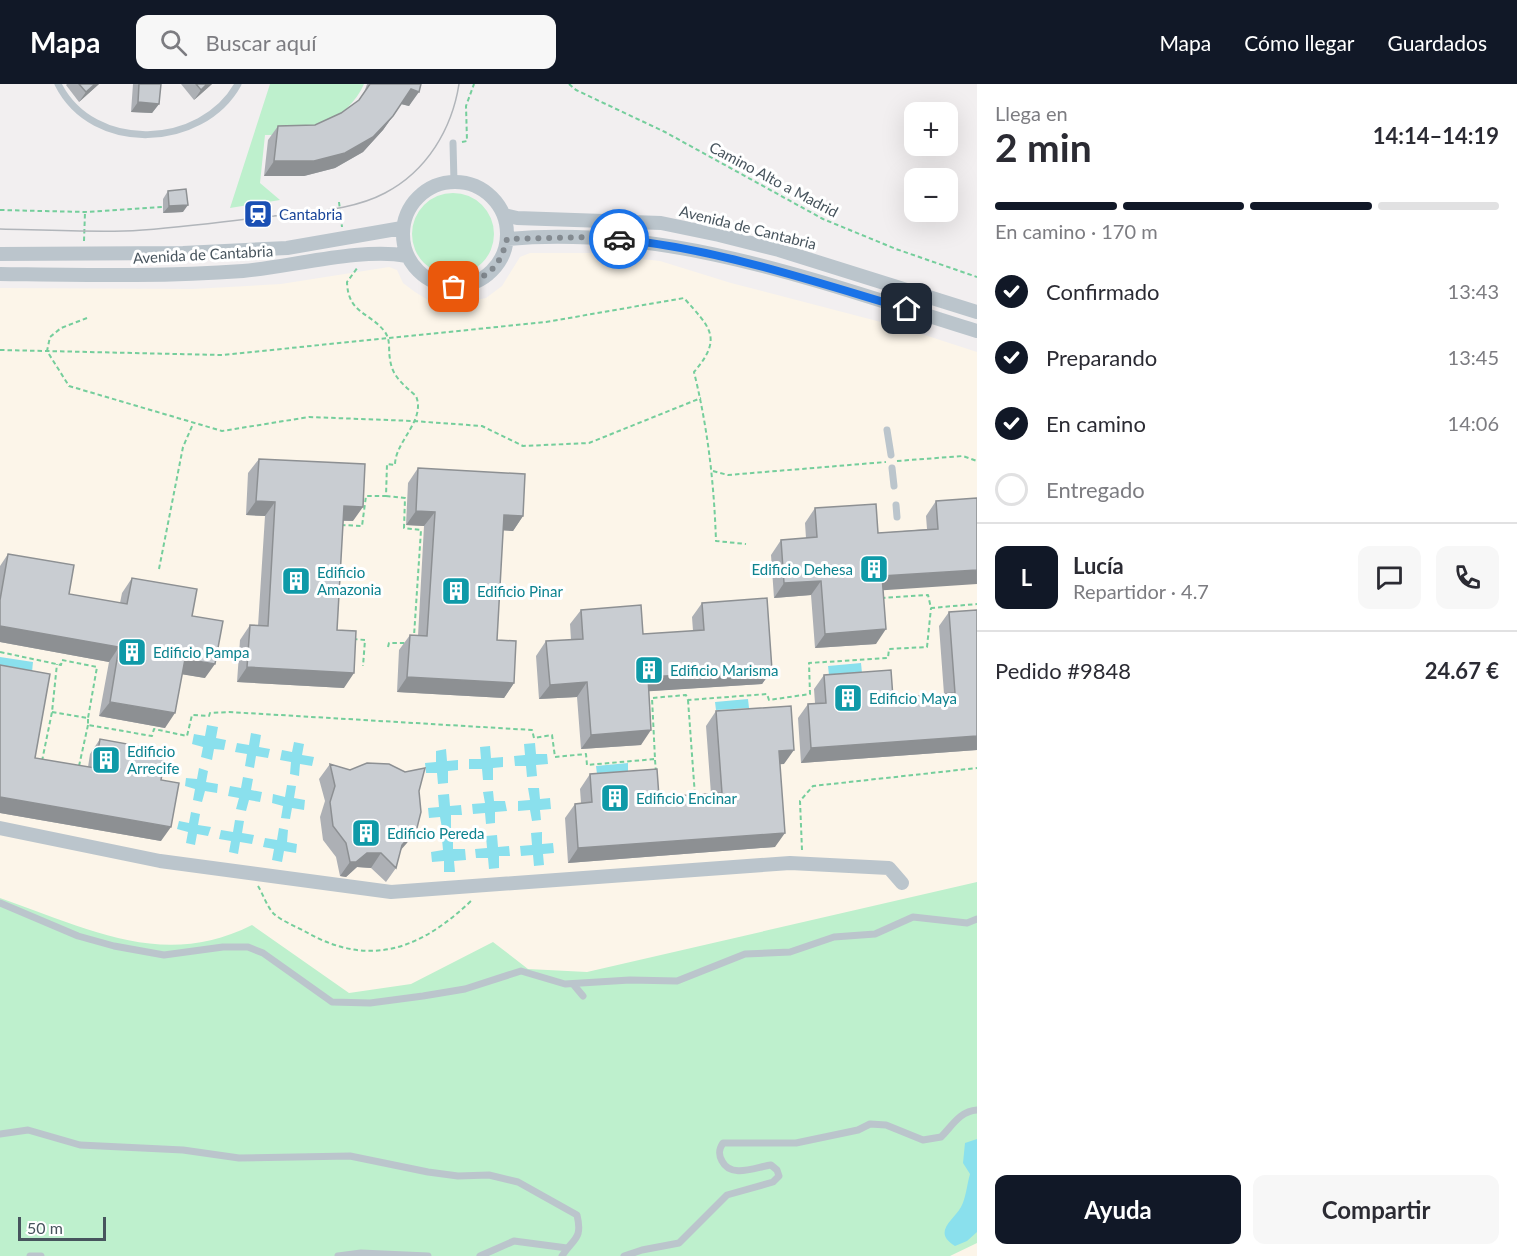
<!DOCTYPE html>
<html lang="es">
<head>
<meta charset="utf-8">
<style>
  :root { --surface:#fff; --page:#f7f7f7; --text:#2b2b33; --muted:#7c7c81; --line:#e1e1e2; --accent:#111827 }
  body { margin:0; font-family:Lato,sans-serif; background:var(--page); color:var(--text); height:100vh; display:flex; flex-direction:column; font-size:22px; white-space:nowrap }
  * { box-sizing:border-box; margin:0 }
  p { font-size:20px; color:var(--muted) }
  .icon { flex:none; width:33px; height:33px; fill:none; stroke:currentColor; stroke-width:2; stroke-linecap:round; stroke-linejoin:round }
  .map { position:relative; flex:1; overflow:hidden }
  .sheet { display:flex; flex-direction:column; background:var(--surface); width:540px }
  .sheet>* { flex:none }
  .controls { position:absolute; left:904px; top:18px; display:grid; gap:12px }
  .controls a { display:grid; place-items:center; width:54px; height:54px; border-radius:12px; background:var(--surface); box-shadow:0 6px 24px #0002; font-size:30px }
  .scale { position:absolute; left:18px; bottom:15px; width:88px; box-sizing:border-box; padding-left:6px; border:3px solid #47545d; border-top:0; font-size:16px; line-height:21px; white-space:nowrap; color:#47545d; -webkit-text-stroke:4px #fff; paint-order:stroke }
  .pin { position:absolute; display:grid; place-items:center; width:51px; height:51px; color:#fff; margin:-26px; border-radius:12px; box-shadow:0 3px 9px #0006 }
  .courier { position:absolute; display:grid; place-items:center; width:60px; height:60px; margin:-30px; border:4px solid #1a73e8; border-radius:50%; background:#fff; color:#222; box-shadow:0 2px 8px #0007 }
  .head em { font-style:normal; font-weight:700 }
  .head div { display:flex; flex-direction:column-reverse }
  .head { display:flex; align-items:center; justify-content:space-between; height:102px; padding:0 18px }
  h1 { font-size:39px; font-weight:700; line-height:45px }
  .bar { display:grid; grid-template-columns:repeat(4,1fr); gap:9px 6px; align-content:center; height:72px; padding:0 18px }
  .bar i { height:8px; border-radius:4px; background:var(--line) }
  .bar .on { background:var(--accent) }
  .bar p { grid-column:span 4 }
  .line { display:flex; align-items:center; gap:15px; padding:0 18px; border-top:2px solid var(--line) }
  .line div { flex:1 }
  .round { display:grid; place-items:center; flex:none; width:63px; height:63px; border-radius:12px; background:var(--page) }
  ol { padding:0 18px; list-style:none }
  li { display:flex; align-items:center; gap:18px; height:66px }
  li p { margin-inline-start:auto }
  li .icon { padding:6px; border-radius:50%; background:var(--accent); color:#fff; stroke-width:4 }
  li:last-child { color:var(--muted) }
  li i { width:33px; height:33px; border:3px solid var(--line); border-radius:50% }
  .primary-button { display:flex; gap:12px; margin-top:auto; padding:12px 18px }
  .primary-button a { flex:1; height:69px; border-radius:12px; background:var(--accent); color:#fff; font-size:24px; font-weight:700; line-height:69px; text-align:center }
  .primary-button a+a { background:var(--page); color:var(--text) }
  header { display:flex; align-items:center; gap:36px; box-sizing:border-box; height:84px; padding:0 30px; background:var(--accent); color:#fff }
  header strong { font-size:28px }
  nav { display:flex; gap:33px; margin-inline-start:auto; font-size:21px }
  .search { width:420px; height:54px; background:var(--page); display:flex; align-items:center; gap:15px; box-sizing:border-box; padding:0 21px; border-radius:12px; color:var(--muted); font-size:22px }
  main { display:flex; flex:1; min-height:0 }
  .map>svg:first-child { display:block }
</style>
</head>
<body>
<header>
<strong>Mapa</strong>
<div class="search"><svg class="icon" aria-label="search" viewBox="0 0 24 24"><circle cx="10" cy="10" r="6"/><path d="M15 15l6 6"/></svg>Buscar aquí</div>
<nav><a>Mapa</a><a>Cómo llegar</a><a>Guardados</a></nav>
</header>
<main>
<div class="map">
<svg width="977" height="1172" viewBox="0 0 977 1172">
  <rect width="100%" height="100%" fill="#f2eff0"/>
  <path fill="#fcf5e9" d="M530 169H589L660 177 731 199 900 243 977 268V1172H0V204L193 205 281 200 389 183 397 186 403 199 415 208 428 216 444 221 459 220 486 214 502 202 520 173Z"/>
  <path fill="#bef0cd" d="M270 0H364C347 38 305 52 265 51L260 99 280 116 230 124Z
    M412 150a41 41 0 1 1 82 0a41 41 0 1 1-82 0Z
    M977 798V1159L950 1172H0V814C87 844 163 886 252 841L349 909 411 900 493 858 528 885 587 888Z"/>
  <path fill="#8ae0ed" d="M0 573 33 578 32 588 0 582Z
    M861 579 862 589 829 591 828 582Z
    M748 615 749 624 716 626 715 618Z
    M207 641 218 643 216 654 226 656 224 666 214 665 212 676 201 673 203 663 192 660 194 650 205 652Z
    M251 649 261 651 259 663 270 665 268 674 256 672 254 684 245 682 247 670 235 668 237 659 249 661Z
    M294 658 304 660 302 671 314 673 312 682 300 680 299 692 290 690 291 678 280 676 282 666 292 668Z
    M535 659 536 670H547L548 680 536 681 537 692 527 693 526 682H515L514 672 525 671 524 660Z
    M490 662 491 674 503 673V683L493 684V696H483L482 685H469V675H481L480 663Z
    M446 665 447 677 458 676V686L448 687V699L438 700 437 689H426L425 679 436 678V667Z
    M628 679V687L597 690 596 682Z
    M199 684 208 687 206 698 218 700 217 709 205 707 202 718 193 716 195 705 185 702 186 694 197 695Z
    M243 693 253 695 251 706 262 708 260 718 249 716 246 727 236 725 239 714 228 712 230 702 241 704Z
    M287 701 296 702 294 714 305 716 304 726 292 724 290 735 281 734 283 722 272 719 273 710 285 713Z
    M528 704H539L540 715 550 714 551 725 540 726 541 736 532 737 530 726 518 727V717L530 716Z
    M493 707 494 717H505L507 727 495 728V739L486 740 485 729 473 730 472 720 485 719 483 708Z
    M449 710 450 722 461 721 462 731H451V744H442L440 733 429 734 428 724 439 723 438 711Z
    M191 728 200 730 198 741 211 743 208 752 197 750 195 761 186 759 188 748 177 745 179 737 189 739Z
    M235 736 244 737 242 749 254 751 252 760 240 758 238 770 229 768 231 757 219 755 221 746 233 748Z
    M279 744 288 746 287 758 297 760 296 769 284 767 282 778 272 776 274 765 263 763 265 754 277 756Z
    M542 748V760L553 759 554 769 543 770 544 781 534 782 533 771 521 772 520 762 532 761 531 749Z
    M497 751 498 763 509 762 510 772H499V784L489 785 488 774H476L475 765 487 764 486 752Z
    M453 754V765H465L466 776 454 777 455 788H444V777L432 778 431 768 443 766 442 755Z
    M977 1055V1148L967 1157 955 1162C932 1148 953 1137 961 1123 966 1114 967 1100 970 1090L963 1079 965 1059Z"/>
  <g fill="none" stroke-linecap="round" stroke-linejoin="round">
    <path stroke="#75ce9c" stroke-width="2" stroke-dasharray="4.5 3" stroke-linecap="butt" d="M569 0 576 6 665 48 823 135 896 165 977 193
      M462 58 467 57 466 22 474 0
      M339 118 342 143
      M0 126 85 128 163 123
      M84 157 85 128
      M87 234 61 244 50 253 47 267 69 302 222 347 309 333 413 337 482 342 523 362 589 359 701 314
      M0 266 222 271 546 238 684 214C709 243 724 253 694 288 708 345 714 399 716 457L746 460
      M897 377 963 372 977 377
      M713 387 728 391 886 378
      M386 412 405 414 404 444 421 446 414 552
      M341 441 362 442 366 412H386L387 380 395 381C395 357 426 337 416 312 404 301 392 293 390 275 388 265 391 257 385 248 370 228 348 230 347 198L358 183
      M159 485 183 363 193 340
      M881 514 928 511 931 524 977 520
      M353 555 365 556 363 582
      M388 563 389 559H405
      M0 568 61 581 62 576 97 583 88 634
      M688 616 695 712
      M52 628 88 634V641L152 652 154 645 187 652 192 631 209 632 210 629 229 628 532 646 534 654 552 651 555 673 586 670 587 681 655 675 652 614 686 611 688 616 767 610 769 616 810 610 809 579 888 574 889 565 927 563 931 524
      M655 676 656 688
      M42 677 52 628 57 580
      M79 682 88 641
      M802 766 800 717 813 702 977 684
      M258 802C263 810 267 823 274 830 282 837 297 843 306 848 371 885 422 864 472 816"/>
    <path stroke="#bbc5cc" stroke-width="7" d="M58 0C93 70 202 65 238 0
      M453 59 454 98
      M887 346 891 371
      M892 384 894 402
      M896 421 897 433
      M0 819 78 852 114 862 164 871 223 863H248L263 869 332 918 370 919 423 912 465 905 521 887 565 900 630 896 677 897 745 870 790 868 834 853 875 850 913 833 967 839 977 835
      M573 900 583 912
      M0 1050 28 1046 80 1061 183 1066 239 1074 350 1072 428 1088 458 1092 489 1091 518 1098 577 1131C583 1156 573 1154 562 1172
      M30 1172H41
      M338 1172 361 1169 428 1172
      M480 1172 514 1157 567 1164
      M624 1172 642 1166 679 1159 727 1111 773 1098 779 1092 777 1086 771 1081C756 1083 731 1095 722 1077 718 1070 719 1065 723 1059H796L858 1046 870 1040 886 1041 923 1056 941 1053C952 1042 960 1027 977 1026"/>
    <path stroke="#bbc5cc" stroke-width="14" d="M403 150a52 52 0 1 1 104 0a52 52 0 1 1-104 0Z
      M504 131 517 134 661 139 719 151 779 166 977 228
      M507 155C670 140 825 200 977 247
      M0 170 183 169 287 164 402 144
      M0 190C81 191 162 193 243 187 289 183 365 163 406 172
      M0 744 160 777 391 808 790 779 889 784 902 799"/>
    <path stroke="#b1b5ba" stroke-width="1.5" d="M0 145C41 146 82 148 124 147 174 145 224 137 274 132 311 127 351 127 385 109 427 87 452 45 459 0"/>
  </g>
  <path fill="#adb0b5" d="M67 0H99L79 18 66 1Z
    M133 0H161L159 20 152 29 131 28Z
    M181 0H212L194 16Z
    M367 0H421L409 22 401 20 383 46 363 68 335 84 304 92H264L268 56 278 42 315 41 341 29 359 16 364 9Z
    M168 107 183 128 163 129V115Z
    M259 375 353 437H343L337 546 344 604 237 598 240 556 250 541 258 542 265 432 246 431 248 389Z
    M418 384 523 432 513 447 503 446 497 556 514 599 504 614 397 608 399 566 410 551 418 552 424 442 406 441 408 399Z
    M977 414 883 506 876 560 815 564 811 511 774 514 771 471 781 456 806 454 805 439 815 424 878 449 927 445 926 432 936 417Z
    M8 470 69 510 120 519 122 509 132 494 192 532 205 594 182 590 165 644 99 632 109 578 0 558V482Z
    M702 519 772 586 762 600 649 607 641 661 581 665 577 613 539 615 536 572 546 557 571 556 570 540 581 526 643 550 693 547 692 533Z
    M949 528 977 666 801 679 798 634 808 620 815 619 814 605 824 591 893 614 944 610 939 542Z
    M0 581 35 674 88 683 90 670 100 655 161 696V757L0 729Z
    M716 627 784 680H780L775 763 568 779 565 734 575 720 581 719 580 705 590 690 659 713 711 710 706 642Z
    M330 680 419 707 417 744 401 765 396 784 386 798 371 784 357 783 346 793 340 792 336 773 323 756 320 733 325 717 319 695Z"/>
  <path fill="#8d9093" d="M95 0H99L79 18 86 8Z
    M207 0H212L194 16 201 6Z
    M411 5 419 8 409 22 401 20Z
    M138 18 159 20 152 29 131 28Z
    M393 32 383 46 363 68 335 84 304 92H264L274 77Z
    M188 121 183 128 163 129 169 122Z
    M256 417 275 418 265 432 246 431Z
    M344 422 363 423 353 437 334 436Z
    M416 427 435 428 424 442 406 441Z
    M504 431 523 432 513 447 494 446Z
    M977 486V500L872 507 882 492Z
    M821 497 811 511 774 514 784 499Z
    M0 542 119 563 109 578 0 558Z
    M886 545 876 560 815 564 825 550Z
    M185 575 215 580 205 594 174 589Z
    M247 583 354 589 344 604 237 598Z
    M772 586 762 600 638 608 648 593Z
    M407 593 514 599 504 614 397 608Z
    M587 598 577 613 539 615 550 601Z
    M110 618 175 629 165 644 99 632Z
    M651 646 641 661 581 665 591 651Z
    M977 652V666L801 679 811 664Z
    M794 666 784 680 769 681 779 667Z
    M0 713 171 743 161 757 0 729Z
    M417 744 407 759 392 776 402 761Z
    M785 749 775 763 568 779 578 764Z
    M367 769H381L371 784 357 783 346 793 340 792 350 778Z"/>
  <path fill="#c9cdd2" stroke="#8d9093" stroke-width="1.5" d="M79 0H95L86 8Z
    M139 0H161L159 20 138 18Z
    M196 0H207L201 6Z
    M370 0H421L419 8 411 5 393 32 373 53 345 69 314 77H274L278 42 315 41 341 29 359 16Z
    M186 105 188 121 169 122 168 107Z
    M259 375 365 380 363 423 344 422 337 546 356 547 354 589 247 583 250 541 268 542 275 418 256 417Z
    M418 384 525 390 523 432 504 431 497 556 516 557 514 599 407 593 410 551 427 552 435 428 416 427Z
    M977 414V486L882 492 886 545 825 550 821 497 784 499 781 456 817 453 815 424 876 420 878 449 938 445 936 417Z
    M8 470 74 481 69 510 127 520 132 494 197 505 192 532 223 537 215 580 185 575 175 629 110 618 119 563 0 542V516Z
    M767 514 772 586 648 593 651 646 591 651 587 598 550 601 546 557 583 555 581 526 641 521 643 550 704 546 702 519Z
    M977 526V652L811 664 808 620 826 619 824 591 891 586 893 614 955 609 949 528Z
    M0 581 50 590 35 674 95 684 100 655 166 667 161 696 179 699 171 743 0 713Z
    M791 622 794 666 779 667 785 749 578 764 575 720 592 718 590 690 657 685 659 713 722 709 716 627Z
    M367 679 389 680 405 688 425 684 419 707 421 728 417 744 402 761 396 784 381 769H367L356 778H350L346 759 333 742 330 718 335 702 330 680 350 686Z"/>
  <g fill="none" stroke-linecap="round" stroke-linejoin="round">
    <path stroke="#838a90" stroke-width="6" stroke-dasharray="0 10.8" d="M454 203C485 195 499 187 507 155L595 153 619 155"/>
    <path stroke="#1a73e8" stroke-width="8" d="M619 155C718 165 812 197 907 225"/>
  </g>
  <defs>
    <g id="station-square" transform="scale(1.5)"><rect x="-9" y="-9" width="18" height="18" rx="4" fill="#1a4fb4" stroke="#fff"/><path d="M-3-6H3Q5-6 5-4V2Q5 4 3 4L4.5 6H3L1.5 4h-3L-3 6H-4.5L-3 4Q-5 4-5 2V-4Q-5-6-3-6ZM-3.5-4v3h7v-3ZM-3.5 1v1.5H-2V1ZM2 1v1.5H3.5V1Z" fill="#fff"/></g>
    <g id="building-square" transform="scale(1.5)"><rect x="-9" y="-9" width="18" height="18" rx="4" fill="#0f9aa8" stroke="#fff"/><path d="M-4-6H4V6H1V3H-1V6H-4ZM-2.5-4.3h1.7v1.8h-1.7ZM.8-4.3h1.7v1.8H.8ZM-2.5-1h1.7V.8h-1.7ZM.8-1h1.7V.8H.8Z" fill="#fff"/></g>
  </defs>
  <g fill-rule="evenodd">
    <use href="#station-square" x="258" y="130"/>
    <use href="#building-square" x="874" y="485"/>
    <use href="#building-square" x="296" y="497"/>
    <use href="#building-square" x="456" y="507"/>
    <use href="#building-square" x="132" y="568"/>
    <use href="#building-square" x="649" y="586"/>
    <use href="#building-square" x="848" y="614"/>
    <use href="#building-square" x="106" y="676"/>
    <use href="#building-square" x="615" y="714"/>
    <use href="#building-square" x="366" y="749"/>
  </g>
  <g text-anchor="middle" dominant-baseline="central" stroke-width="6" stroke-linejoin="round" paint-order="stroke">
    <g font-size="15" fill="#47545d" stroke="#fff">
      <text transform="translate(774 95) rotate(28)">Camino Alto a Madrid</text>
      <text transform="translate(748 143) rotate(14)">Avenida de Cantabria</text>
      <text transform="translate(203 170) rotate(-3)">Avenida de Cantabria</text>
    </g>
    <g font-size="15" fill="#164399" stroke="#fff" text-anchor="start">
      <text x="279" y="130">Cantabria</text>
    </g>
    <g font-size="15" fill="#0d838f" stroke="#fff" text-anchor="start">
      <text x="853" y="485" text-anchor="end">Edificio Dehesa</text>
      <text x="317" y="488">Edificio<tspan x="317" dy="17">Amazonia</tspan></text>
      <text x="477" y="507">Edificio Pinar</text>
      <text x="153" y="568">Edificio Pampa</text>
      <text x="670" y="586">Edificio Marisma</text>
      <text x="869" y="614">Edificio Maya</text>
      <text x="127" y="667">Edificio<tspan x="127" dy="17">Arrecife</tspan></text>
      <text x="636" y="714">Edificio Encinar</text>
      <text x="387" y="749">Edificio Pereda</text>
    </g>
  </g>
</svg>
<div class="controls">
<a>+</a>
<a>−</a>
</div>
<div class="scale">50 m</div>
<div class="pin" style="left:454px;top:203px;background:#ea580c"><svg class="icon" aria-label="bag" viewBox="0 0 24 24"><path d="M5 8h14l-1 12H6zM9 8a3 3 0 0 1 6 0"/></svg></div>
<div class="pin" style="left:907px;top:225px;background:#1f2937"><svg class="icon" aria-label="home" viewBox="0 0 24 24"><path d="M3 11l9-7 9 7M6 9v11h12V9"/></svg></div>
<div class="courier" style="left:619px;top:155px"><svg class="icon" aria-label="car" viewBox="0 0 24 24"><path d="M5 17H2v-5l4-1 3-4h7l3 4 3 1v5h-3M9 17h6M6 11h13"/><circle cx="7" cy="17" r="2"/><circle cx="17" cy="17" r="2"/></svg></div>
</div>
<section class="sheet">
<div class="head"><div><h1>2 min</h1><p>Llega en</p></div><em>14:14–14:19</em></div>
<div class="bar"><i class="on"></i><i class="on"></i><i class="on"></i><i></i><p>En camino · 170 m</p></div>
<ol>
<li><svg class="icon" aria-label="check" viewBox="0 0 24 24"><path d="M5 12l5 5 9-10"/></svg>Confirmado<p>13:43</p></li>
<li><svg class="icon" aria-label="check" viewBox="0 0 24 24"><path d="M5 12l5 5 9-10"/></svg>Preparando<p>13:45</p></li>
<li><svg class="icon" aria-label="check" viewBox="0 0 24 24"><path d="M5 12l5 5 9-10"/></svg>En camino<p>14:06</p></li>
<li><i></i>Entregado</li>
</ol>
<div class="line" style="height:108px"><b class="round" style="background:var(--accent);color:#fff">L</b><div><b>Lucía</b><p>Repartidor · 4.7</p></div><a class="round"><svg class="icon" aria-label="chat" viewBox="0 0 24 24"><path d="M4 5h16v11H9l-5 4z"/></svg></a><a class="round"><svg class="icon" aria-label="phone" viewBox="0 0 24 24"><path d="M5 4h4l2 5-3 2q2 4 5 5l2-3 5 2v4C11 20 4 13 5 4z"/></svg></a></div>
<div class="line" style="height:78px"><div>Pedido #9848</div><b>24.67 €</b></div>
<div class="primary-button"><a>Ayuda</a><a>Compartir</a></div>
</section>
</main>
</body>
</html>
